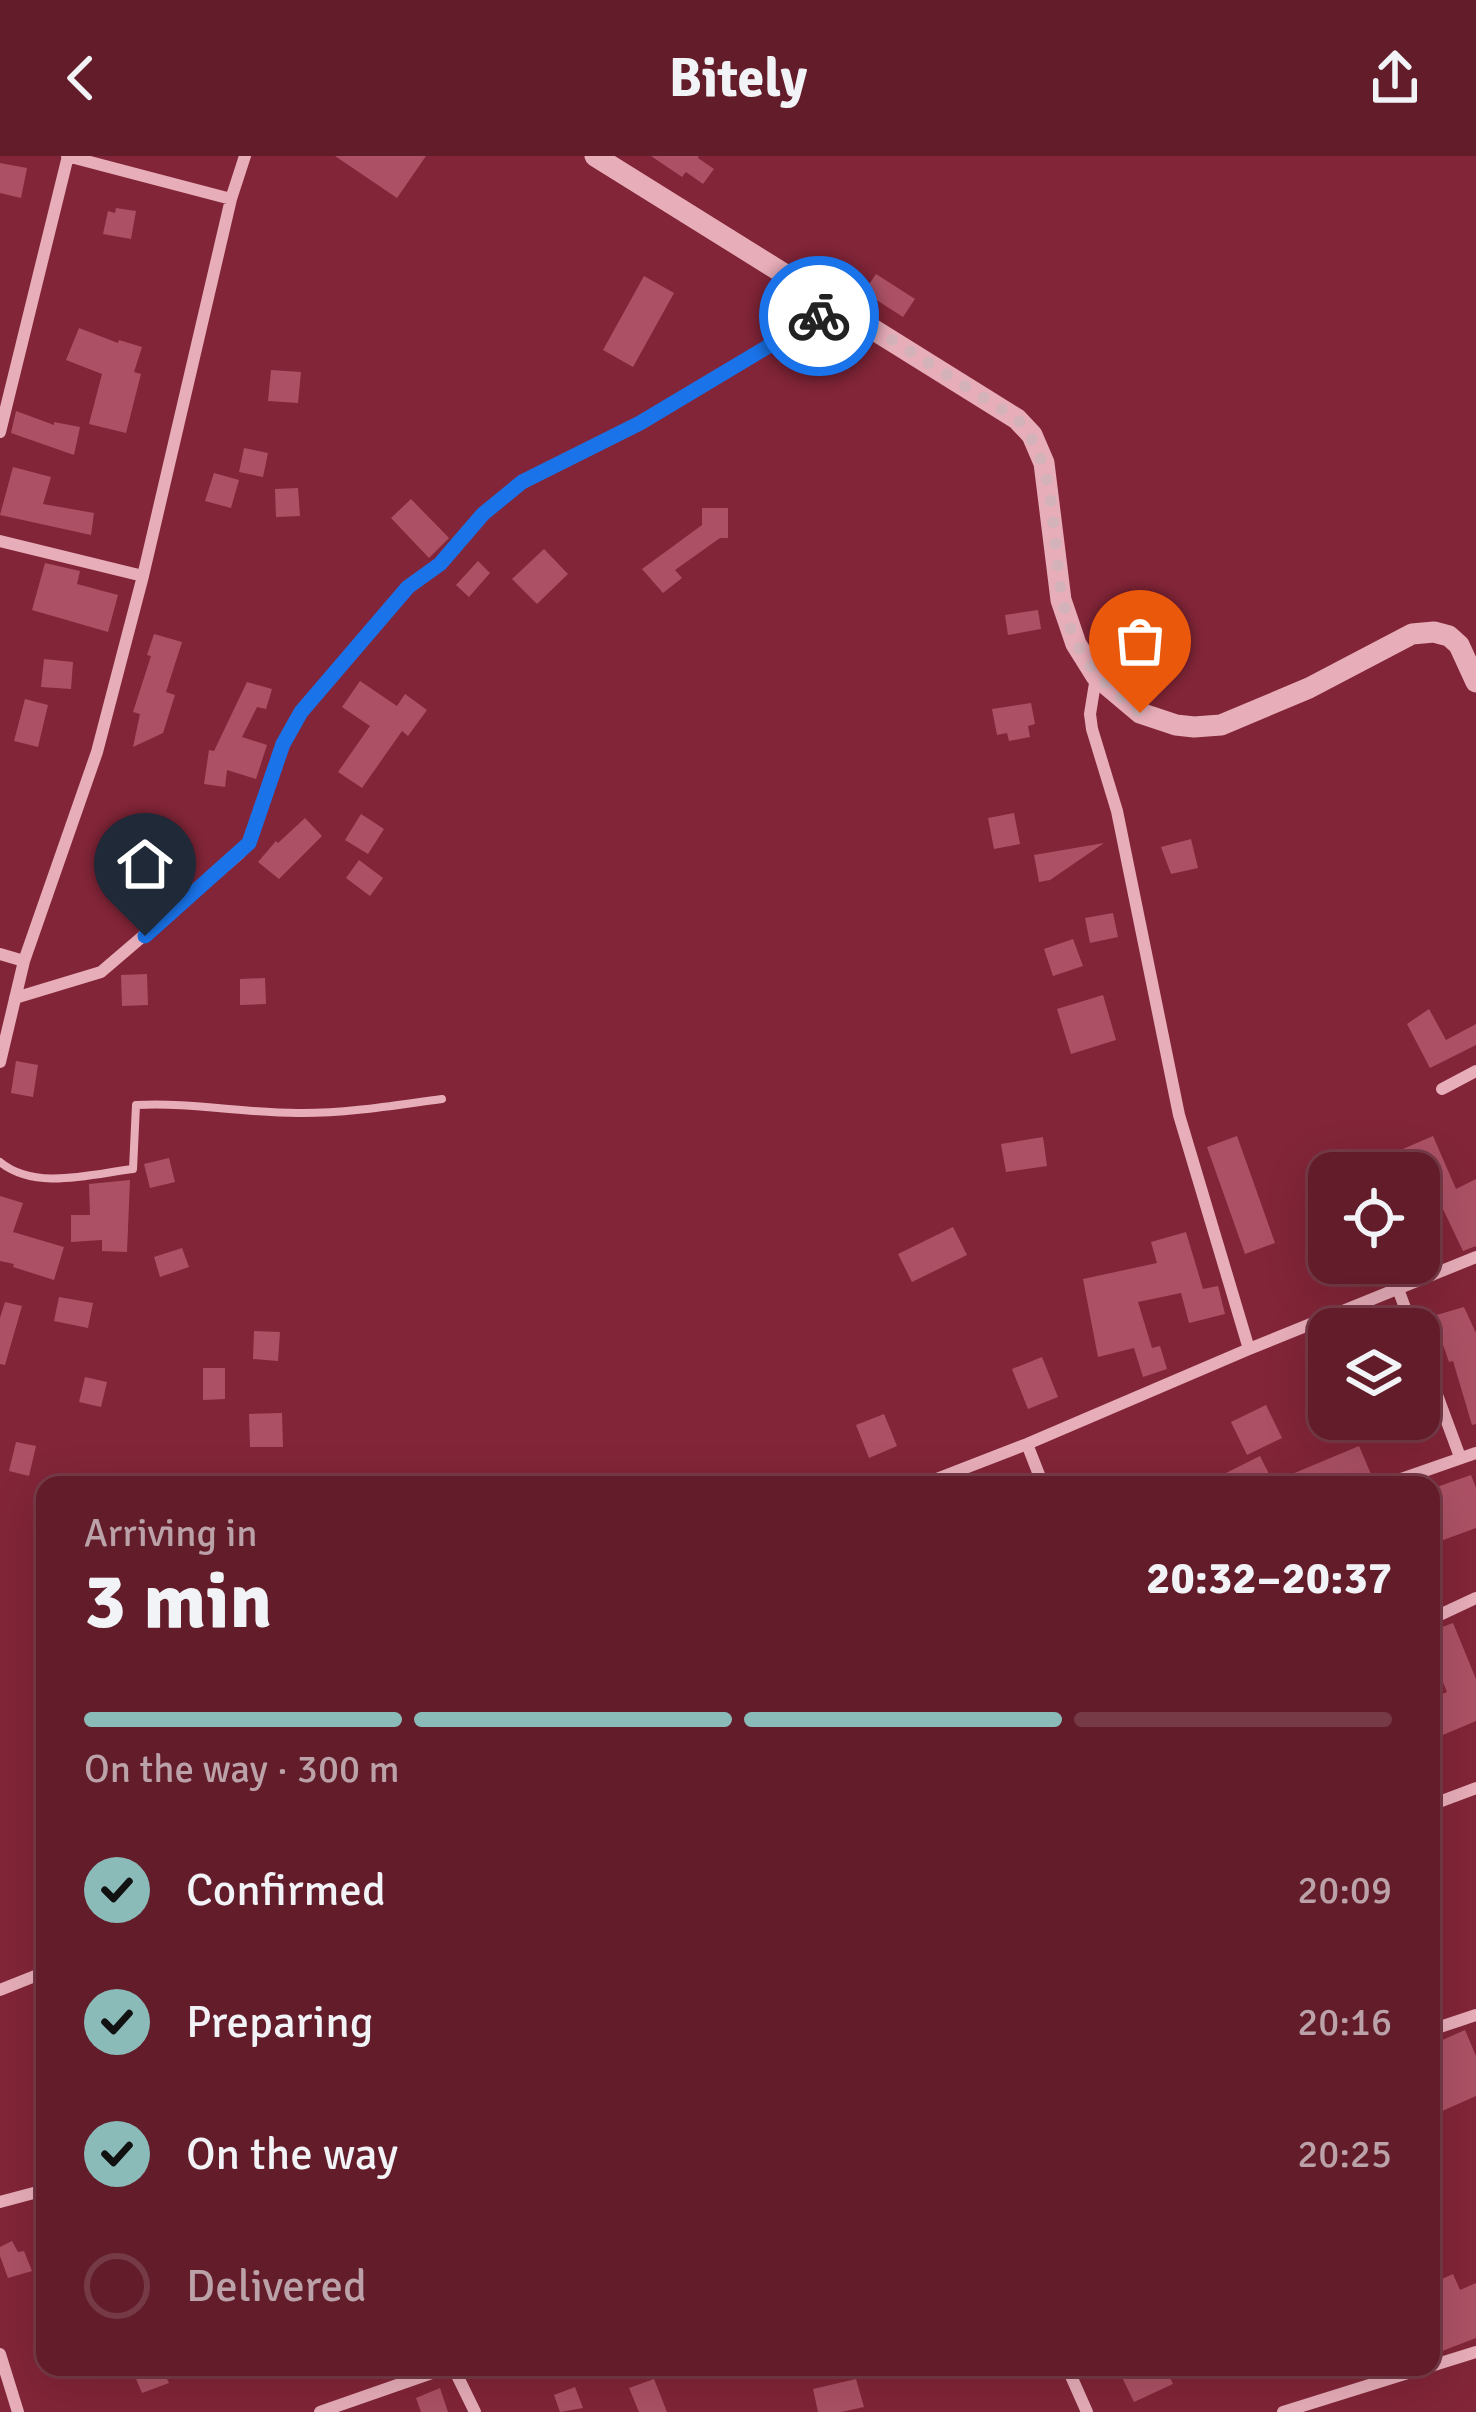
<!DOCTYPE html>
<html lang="en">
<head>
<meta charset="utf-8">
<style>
  :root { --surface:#621c2a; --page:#6b2936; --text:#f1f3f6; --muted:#bba1a8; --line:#763a47; --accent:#8bbbb9 }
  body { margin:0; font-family:Signika,sans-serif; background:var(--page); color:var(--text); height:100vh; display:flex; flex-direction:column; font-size:45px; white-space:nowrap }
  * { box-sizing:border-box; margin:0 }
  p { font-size:39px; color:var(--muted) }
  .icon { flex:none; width:66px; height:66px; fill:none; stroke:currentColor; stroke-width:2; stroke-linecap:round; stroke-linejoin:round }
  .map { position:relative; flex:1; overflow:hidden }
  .sheet { position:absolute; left:36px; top:1320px; width:1404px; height:900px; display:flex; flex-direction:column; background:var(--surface); border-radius:24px; box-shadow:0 12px 48px #0002,0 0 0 3px var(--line) }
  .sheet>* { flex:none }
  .fabs { position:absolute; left:1308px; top:996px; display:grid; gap:24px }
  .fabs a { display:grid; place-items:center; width:132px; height:132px; border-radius:24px; background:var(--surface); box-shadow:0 12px 48px #0002,0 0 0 3px var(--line); font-size:60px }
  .pin { position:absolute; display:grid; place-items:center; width:102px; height:102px; color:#fff; margin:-123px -51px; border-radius:50% 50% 50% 0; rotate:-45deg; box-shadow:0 0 12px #0007 }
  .pin .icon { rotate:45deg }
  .courier { position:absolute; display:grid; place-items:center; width:120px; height:120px; margin:-60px; border:9px solid #1a73e8; border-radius:50%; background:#fff; color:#222; box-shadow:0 3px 15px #0007 }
  .summary em { font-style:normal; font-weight:700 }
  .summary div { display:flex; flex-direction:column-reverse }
  .summary { display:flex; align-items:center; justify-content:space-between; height:204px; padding:0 48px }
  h1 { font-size:78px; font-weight:700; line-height:90px }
  .bar { display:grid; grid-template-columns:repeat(4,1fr); gap:18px 12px; align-content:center; height:144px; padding:0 48px }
  .bar i { height:15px; border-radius:9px; background:var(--line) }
  .bar .selected { background:var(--accent) }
  .bar p { grid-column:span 4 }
  ol { padding:0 48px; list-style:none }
  li { display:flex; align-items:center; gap:36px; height:132px }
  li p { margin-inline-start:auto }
  li .icon { padding:12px; border-radius:50%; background:var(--accent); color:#111; stroke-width:4 }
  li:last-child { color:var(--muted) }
  li i { width:66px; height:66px; border:6px solid var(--line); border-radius:50% }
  header { display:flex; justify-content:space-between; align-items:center; height:156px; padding:0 48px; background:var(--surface); font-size:54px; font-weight:700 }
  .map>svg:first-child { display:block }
</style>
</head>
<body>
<header><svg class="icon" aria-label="back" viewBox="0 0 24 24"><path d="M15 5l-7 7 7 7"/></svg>Bitely<svg class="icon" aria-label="share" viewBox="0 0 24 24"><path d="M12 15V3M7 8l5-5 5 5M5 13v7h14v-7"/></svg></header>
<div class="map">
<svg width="1476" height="2256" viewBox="0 0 1476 2256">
  <rect width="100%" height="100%" fill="#822538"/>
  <path fill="#ac5165" d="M335 0H426L397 42Z
    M651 0H699L698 2 714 13 703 28 686 16 682 21Z
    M0 7 27 12 21 42 0 37Z
    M116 52 136 55 131 83 103 78 108 55 115 57Z
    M876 118 915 143 903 161 864 136Z
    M644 120 674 137 633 211 603 194Z
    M79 172 118 187 119 184 142 191 134 216 141 218 126 277 89 268 102 218 66 204Z
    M271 214 301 216 298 247 268 245Z
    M16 255 54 269V266L80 271 74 299 11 277Z
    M244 292 268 297 263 321 239 316Z
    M13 311 51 321 43 348 94 357 91 379 0 359Z
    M214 317 239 324 231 352 205 345Z
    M298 332 300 360 276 361 275 333Z
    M411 343 449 382 429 402 391 362Z
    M702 352H728V382H720L675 414 682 422 663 437 642 413 702 369Z
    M544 393 568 418 537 448 512 423Z
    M478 405 490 417 469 441 456 429Z
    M45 407 80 415 77 428 118 439 108 476 32 454Z
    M1038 454 1041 473 1008 479 1005 459Z
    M154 478 182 486 166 536 175 539 163 577 133 591 140 558 133 556 151 500 147 499Z
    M44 503 73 506 71 533 41 531Z
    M360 525 397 550 405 538 427 554 408 580 402 575 362 632 338 616 370 570 342 551Z
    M247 526 272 533 266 553 257 551 242 581 267 589 256 623 227 614 225 631 204 628 209 594 214 595Z
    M25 543 48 549 38 591 14 585Z
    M1031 547 1035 568 1028 570 1030 581 1009 585 1007 577 997 579 992 553Z
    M1014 657 1020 688 994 693 988 662Z
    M361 658 384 673 368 698 345 684Z
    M305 662 322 680 279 723 258 706 276 685 278 687Z
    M1191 683 1198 712 1171 718 1161 691Z
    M1104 687 1050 724 1039 726 1034 699Z
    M359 704 383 722 370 740 346 722Z
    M1113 757 1118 781 1090 787 1085 762Z
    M1073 783 1083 810 1053 820 1044 793Z
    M147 818 148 849 122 850 121 819Z
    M265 822 266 848 240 849V823Z
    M1103 839 1116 884 1071 898 1057 853Z
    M1429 853 1446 884 1476 868V889L1430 912 1407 868Z
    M16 905 38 909 33 941 11 937Z
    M1237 980 1275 1087 1245 1098 1207 991Z
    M1433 980 1456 1033 1476 1023V1090L1463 1095 1429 1024 1419 1028V1017H1347Z
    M1043 981 1047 1010 1006 1016 1001 988Z
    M169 1002 175 1026 150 1032 144 1008Z
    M130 1024 127 1096 102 1095V1084L71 1086V1059H90L89 1028Z
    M0 1040 23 1047 13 1076 64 1091 54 1124 13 1111 14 1108 0 1105Z
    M953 1071 967 1099 912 1126 898 1098Z
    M1186 1076 1203 1133 1218 1130 1225 1158 1189 1167 1181 1137 1138 1146 1152 1192 1160 1190 1167 1213 1143 1221 1134 1192 1098 1201 1083 1123 1157 1107 1151 1086Z
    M182 1092 189 1111 160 1121 154 1101Z
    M59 1141 93 1147 88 1172 54 1165Z
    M5 1146 22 1150 5 1209 0 1208V1162Z
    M1464 1151 1476 1177V1268L1472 1269 1453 1205 1449 1206 1433 1160Z
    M254 1175 280 1176 278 1205 253 1203Z
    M1329 1181V1209L1316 1214 1306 1190Z
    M1042 1201 1058 1241 1028 1253 1012 1213Z
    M203 1212H225V1243L203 1244Z
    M85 1221 107 1226 101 1251 79 1246Z
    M1266 1249 1282 1282 1247 1299 1231 1266Z
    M282 1257 283 1291H250L249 1258Z
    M884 1258 897 1290 869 1302 856 1269Z
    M16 1286 36 1290 29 1320 9 1315Z
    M1359 1290 1371 1318 1346 1329H1202L1260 1300 1273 1326Z
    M1471 1319 1476 1332V1372L1435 1387 1431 1375V1333Z
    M1453 1467 1476 1523V1565L1431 1584V1542L1447 1536 1431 1498V1475Z
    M1465 1874 1476 1900V1940L1431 1960V1927L1440 1926 1431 1906V1889Z
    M12 2085 18 2096 24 2095 32 2115 8 2122 0 2100V2091Z
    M1453 2118 1460 2134 1476 2127V2182L1437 2197 1431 2184V2128Z
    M150 2211H161L169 2227 142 2237 134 2218Z
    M1117 2211H1165L1173 2228 1134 2246Z
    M654 2223 667 2256H639L629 2232Z
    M856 2223 864 2251 841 2256H818L813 2233Z
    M575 2231 583 2252 560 2256 554 2239Z
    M440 2232 448 2256H421L416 2242Z"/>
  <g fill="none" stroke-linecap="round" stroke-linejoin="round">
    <path stroke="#e7adb9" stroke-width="8" d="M0 1006C35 1035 92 1018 133 1013L136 949C193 946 247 958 303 957 350 957 396 949 442 943"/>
    <path stroke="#e7adb9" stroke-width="12" d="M67 0 231 43
      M0 276 68 0
      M0 385 143 420
      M1096 521 1090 558 1092 573 1117 655 1179 959 1249 1193
      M0 798 24 805
      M15 842 101 816 239 698 249 687 283 588 301 556 408 431 440 408 483 358 522 326 640 267 837 149
      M0 906 24 805 97 596 143 420 231 43 245 0
      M1442 933 1476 915
      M1398 1133 1413 1173
      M1419 1190 1460 1301
      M1027 1288 1043 1329
      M921 1329 1027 1288 1249 1193 1476 1101
      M1384 1329 1476 1297
      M1431 1463 1476 1442
      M1431 1649 1476 1632
      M0 1834 45 1816
      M1431 1874 1476 1859
      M0 2046 45 2034
      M0 2198 18 2256
      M1431 2210 1476 2196
      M453 2211 475 2256
      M1067 2211 1087 2256
      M320 2256 449 2211
      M1283 2256 1427 2211"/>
    <path stroke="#e7adb9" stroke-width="21" d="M595 0 1017 263 1032 279 1044 307 1061 444 1076 488 1096 520 1140 557 1176 569 1194 571 1221 569 1309 532 1412 478 1434 476 1449 480 1459 489 1476 526"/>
  </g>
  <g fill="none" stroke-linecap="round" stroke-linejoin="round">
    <path stroke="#d3b3b9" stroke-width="12" stroke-dasharray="0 21.6" d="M819 160 837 149 1017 263C1069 318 1043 419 1077 488 1091 518 1115 536 1140 557"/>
    <path stroke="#1a73e8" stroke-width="15" d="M145 780 249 687 283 588 301 556 408 431 440 408 483 358 522 326 640 267 819 160"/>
  </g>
</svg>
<div class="fabs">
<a><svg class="icon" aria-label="locate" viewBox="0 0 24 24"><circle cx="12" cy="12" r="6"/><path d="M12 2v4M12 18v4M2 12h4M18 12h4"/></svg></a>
<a><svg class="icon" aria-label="layers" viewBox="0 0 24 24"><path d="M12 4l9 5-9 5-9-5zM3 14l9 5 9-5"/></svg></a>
</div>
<div class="pin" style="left:1140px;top:557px;background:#ea580c"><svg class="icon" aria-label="bag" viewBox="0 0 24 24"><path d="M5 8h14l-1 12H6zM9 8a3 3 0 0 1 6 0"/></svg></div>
<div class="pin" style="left:145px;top:780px;background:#1f2937"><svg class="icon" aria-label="home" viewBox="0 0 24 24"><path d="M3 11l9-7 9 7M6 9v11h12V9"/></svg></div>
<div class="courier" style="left:819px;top:160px"><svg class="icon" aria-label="bike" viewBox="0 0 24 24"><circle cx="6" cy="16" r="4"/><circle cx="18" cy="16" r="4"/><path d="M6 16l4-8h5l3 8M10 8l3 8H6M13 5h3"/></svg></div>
<section class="sheet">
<div class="summary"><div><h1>3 min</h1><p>Arriving in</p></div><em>20:32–20:37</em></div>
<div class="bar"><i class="selected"></i><i class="selected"></i><i class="selected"></i><i></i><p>On the way · 300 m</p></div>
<ol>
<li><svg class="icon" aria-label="check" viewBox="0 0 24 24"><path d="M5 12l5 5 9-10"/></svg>Confirmed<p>20:09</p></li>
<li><svg class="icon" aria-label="check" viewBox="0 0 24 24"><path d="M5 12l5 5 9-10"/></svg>Preparing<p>20:16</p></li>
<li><svg class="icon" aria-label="check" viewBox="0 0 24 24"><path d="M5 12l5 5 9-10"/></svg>On the way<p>20:25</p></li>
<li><i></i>Delivered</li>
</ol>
</section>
</div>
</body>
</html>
